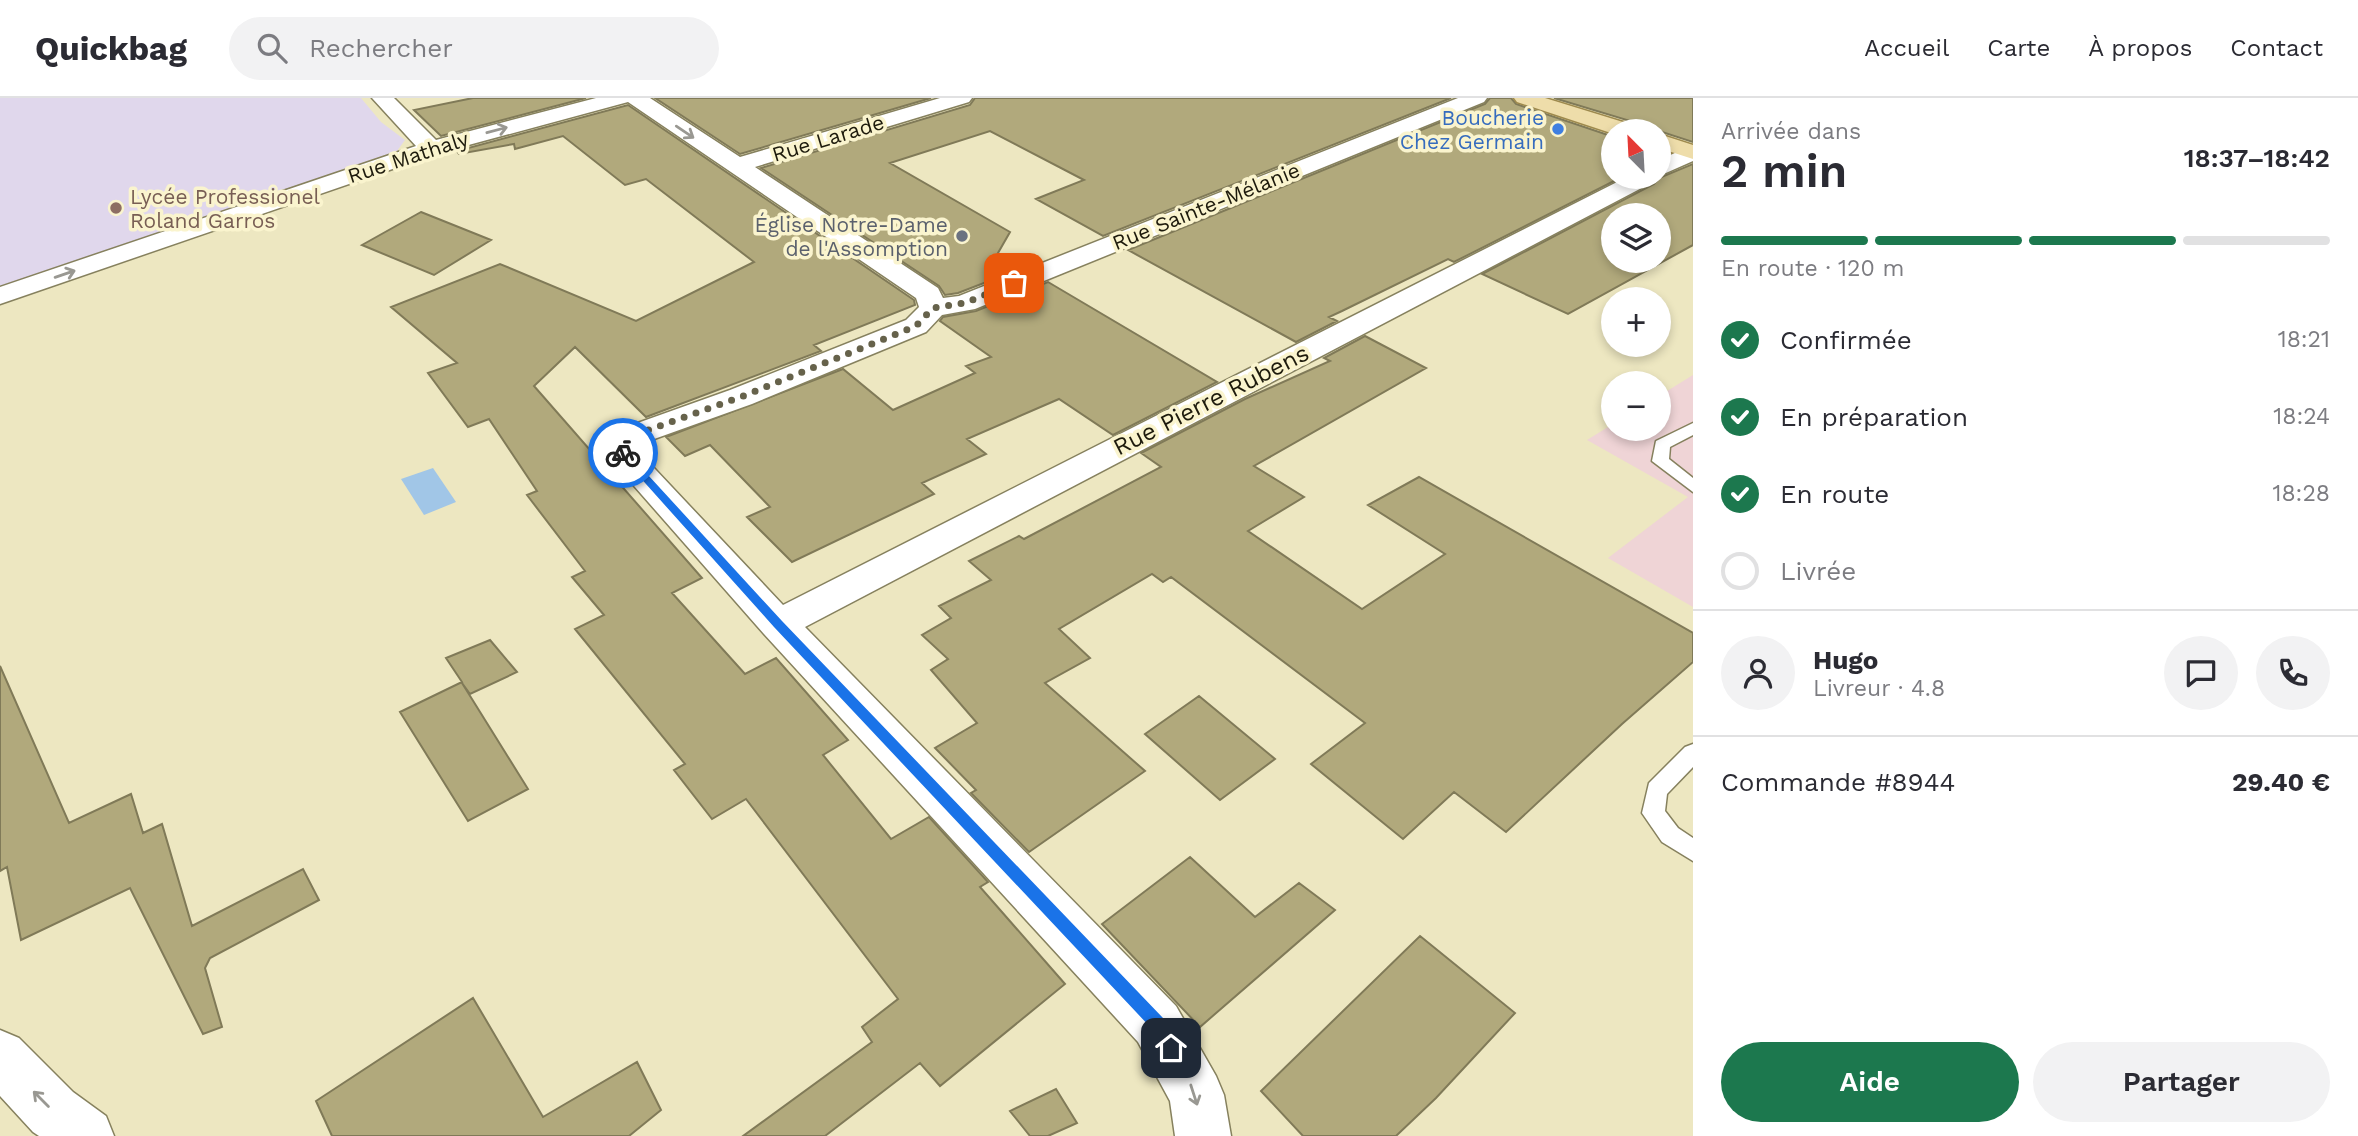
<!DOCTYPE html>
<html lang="fr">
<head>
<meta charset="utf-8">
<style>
  :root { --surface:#fff; --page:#f2f2f3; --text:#2b2b33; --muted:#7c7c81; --line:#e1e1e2; --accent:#1c784e }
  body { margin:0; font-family:"Work Sans",sans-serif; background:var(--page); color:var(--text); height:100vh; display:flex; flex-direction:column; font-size:26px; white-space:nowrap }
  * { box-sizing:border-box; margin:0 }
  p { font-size:23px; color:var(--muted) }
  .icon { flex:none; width:38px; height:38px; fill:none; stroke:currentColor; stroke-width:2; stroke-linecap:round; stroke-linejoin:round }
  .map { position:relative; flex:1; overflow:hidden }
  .panel { display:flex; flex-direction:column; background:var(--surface); width:665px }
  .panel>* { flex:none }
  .needle { width:46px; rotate:336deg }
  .tools { position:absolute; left:1601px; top:21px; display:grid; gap:14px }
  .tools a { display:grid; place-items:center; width:70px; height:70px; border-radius:50%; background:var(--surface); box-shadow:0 4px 10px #0003; font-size:35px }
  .pin { position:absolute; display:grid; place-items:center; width:60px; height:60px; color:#fff; margin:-30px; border-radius:14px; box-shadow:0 4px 10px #0006 }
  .courier { position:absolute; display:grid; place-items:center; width:70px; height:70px; margin:-35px; border:5px solid #1a73e8; border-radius:50%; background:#fff; color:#222; box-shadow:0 2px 9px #0007 }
  .overview em { font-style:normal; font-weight:600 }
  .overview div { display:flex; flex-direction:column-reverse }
  .overview { display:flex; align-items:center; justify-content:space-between; height:119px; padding:0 28px }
  h1 { font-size:46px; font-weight:600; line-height:52px }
  .bar { display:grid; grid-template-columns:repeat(4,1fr); gap:10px 7px; align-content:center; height:84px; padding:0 28px }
  .bar i { height:9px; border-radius:5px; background:var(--line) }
  .bar .on { background:var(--accent) }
  .bar p { grid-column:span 4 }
  .line { display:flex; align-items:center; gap:18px; padding:0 28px; border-top:2px solid var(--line) }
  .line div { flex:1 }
  .round { display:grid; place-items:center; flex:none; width:74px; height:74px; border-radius:37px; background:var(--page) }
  ol { padding:0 28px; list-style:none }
  li { display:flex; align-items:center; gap:21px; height:77px }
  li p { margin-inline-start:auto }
  li .icon { padding:7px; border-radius:50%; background:var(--accent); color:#fff; stroke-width:4 }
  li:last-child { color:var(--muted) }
  li i { width:38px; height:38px; border:4px solid var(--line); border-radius:50% }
  .cta { display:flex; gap:14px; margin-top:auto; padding:14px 28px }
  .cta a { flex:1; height:80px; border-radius:42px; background:var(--accent); color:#fff; font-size:28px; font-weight:600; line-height:80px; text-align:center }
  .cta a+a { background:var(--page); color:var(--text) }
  header { display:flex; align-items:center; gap:42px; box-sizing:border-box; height:98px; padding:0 35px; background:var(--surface); border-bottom:2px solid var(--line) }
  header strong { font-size:33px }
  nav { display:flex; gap:38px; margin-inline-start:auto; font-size:24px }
  .search { width:490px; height:63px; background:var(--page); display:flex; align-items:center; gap:18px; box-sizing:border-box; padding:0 24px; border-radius:38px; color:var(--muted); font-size:26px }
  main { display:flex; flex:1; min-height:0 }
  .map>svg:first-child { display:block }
</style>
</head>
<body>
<header>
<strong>Quickbag</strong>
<div class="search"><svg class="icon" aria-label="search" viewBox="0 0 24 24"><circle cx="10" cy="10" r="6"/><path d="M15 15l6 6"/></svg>Rechercher</div>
<nav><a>Accueil</a><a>Carte</a><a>À propos</a><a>Contact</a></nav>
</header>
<main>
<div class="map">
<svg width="1693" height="1038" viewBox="0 0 1693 1038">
  <rect width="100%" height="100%" fill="#ede7c1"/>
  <path fill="#efd4d6" d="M1693 277V509L1608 460 1688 399 1587 342 1613 326 1614 331H1659V298Z"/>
  <path fill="#e0d7ec" d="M0 0H361L381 24 405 42 397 53 0 189Z"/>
  <path fill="#a1c6e7" d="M433 370 456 404 424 417 401 381Z"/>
  <path fill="#b1a97c" stroke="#807a58" stroke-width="2" fill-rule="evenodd" d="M473 0H586L441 38 414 12Z
    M655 0H931L740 56Z
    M975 0H1451L1103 138 1036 101 1084 82 990 33 890 65 1010 134 998 155 1023 170 958 195 945 197 939 188 761 70 970 7Z
    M1490 0H1511L1516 6 1614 39V79H1622L1454 164 1448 161 1342 213 1329 219 1337 223 1296 244 1128 152 1485 6Z
    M1554 0H1693V44L1659 33H1642L1637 25Z
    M628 7 914 202 915 207 814 247 821 253 646 319 575 249 534 288 702 480 672 495 745 576 776 560 848 642 823 657 891 741 929 719 988 784 980 789 1065 886 940 988 920 965 825 1038H743L872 944 862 929 898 901 746 701 712 721 674 672 685 666 575 531 604 517 572 479 585 473 527 397 537 393 489 321 468 329 428 275 457 265 391 209 500 166 636 223 754 164 646 81 625 87 563 38 515 51 514 46 459 56 457 53Z
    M1693 66V147L1568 216 1482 176 1654 86 1659 80ZM1614 117H1659V163H1614Z
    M421 114 491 142 434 177 362 147Z
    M1048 184 1217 284 1113 337 1059 301 967 341 986 356 922 385 934 396 792 464 747 419 770 409 710 347 685 358 666 339 843 271 893 312 975 275 966 268 991 259 940 223 943 219 976 213Z
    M1365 238 1426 270 1254 368 1304 399 1248 433 1362 511 1445 456 1368 407 1419 379 1693 535V564L1622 626 1506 734 1454 694 1403 741 1311 666 1365 625 1171 479 1163 484 1152 476 1059 531 1090 560 1045 585 1145 673 1029 754 971 695 976 692 935 650 977 625 931 572 948 561 922 537 951 520 939 508 991 482 969 463 1019 438 1024 441 1161 369 1141 355 1245 301 1330 263 1324 260Z
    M490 542 517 574 470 596 462 585 528 691 468 723 400 614 462 584 446 560Z
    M0 568 69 725 131 696 143 735 162 726 192 828 303 771 319 802 210 860 205 870 222 929 203 936 130 790 21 842 7 769 0 773Z
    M1199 598 1275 661 1220 702 1145 636Z
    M1190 759 1255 819 1299 785 1335 812 1200 929 1102 826Z
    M1420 838 1515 915 1436 1000 1396 1038H1303L1261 993Z
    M473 900 543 1019 637 964 661 1012 629 1038H332L316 1003Z
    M1056 991 1077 1025 1048 1038H1030L1010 1013Z"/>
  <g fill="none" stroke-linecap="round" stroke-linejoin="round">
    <g stroke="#86815e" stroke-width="3">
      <path id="service" d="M1693 325V337L1670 349 1669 361 1693 380V394L1652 363 1656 343Z
        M1693 646V669L1667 696 1665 713 1678 730 1693 740V763L1662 744 1642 715 1649 685 1685 649Z"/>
    </g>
    <g stroke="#86815e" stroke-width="3">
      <path id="minor" d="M372 0H394L436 42 596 0H650L740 59 940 0H972L969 4 755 69 938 190 943 200 959 198 1458 0H1487L1484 4 975 211 942 217 926 234 752 306 643 345 639 354 783 507 1627 79H1657L1653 84 805 529 1176 908 1216 978 1224 997 1231 1038H1175L1170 1003 1138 944 764 536 606 356 618 332 730 292 906 222 919 209 916 200 628 4 439 55 0 206V189L416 48Z
        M1693 47V63L1659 78V62Z"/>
    </g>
    <g stroke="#86815e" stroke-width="3">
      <path id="tertiary" d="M0 932 19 940 73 994 106 1018 114 1038H39L33 1034 0 998Z"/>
    </g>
    <g stroke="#9e8a4e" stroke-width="3">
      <path id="primary" d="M1514 0H1545L1636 28 1639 33 1614 36 1517 4Z
        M1659 36 1693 47V61L1659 50Z"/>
    </g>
    <use href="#service" fill="#fff" fill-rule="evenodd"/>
    <use href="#minor" fill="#fff" fill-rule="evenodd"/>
    <use href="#tertiary" fill="#fff" fill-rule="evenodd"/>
    <use href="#primary" fill="#eda" fill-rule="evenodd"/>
  </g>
  <defs><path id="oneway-shaft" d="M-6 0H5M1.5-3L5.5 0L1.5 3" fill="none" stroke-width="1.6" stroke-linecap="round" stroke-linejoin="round" transform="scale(1.75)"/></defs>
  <g stroke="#999892">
    <use href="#oneway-shaft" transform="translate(497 32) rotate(-15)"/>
    <use href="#oneway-shaft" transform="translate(685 34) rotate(34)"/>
    <use href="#oneway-shaft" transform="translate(65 176) rotate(-19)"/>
    <use href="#oneway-shaft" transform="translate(1194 997) rotate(72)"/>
    <use href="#oneway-shaft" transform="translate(41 1001) rotate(-135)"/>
  </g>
  <path fill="#1a73e8" d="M620 353H626L782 523 1163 920 1178 950 1176 955H1165L1152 931 774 529 620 357Z"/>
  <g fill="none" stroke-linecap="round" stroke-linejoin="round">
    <path stroke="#66624b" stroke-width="7" stroke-dasharray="0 12.6" d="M623 355 629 339 741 299 916 228 933 210 965 205 1014 185"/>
  </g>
  <circle fill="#3f7fe0" stroke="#faf4ce" stroke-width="2.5" cx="1558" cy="31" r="7"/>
  <circle fill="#8d6e63" stroke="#faf4ce" stroke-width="2.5" cx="116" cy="110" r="7"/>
  <circle fill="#6b7280" stroke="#faf4ce" stroke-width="2.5" cx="962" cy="138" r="7"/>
  <g text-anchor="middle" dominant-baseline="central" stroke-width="7" stroke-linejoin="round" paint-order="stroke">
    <g font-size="21" fill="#366cbe" stroke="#faf4ce" text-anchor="end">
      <text x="1544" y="19">Boucherie<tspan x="1544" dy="24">Chez Germain</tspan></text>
    </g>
    <g font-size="21" fill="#1d1a0c" stroke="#faf4ce">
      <text transform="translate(828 40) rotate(-17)">Rue Larade</text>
      <text transform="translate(408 59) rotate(-18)">Rue Mathaly</text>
      <text transform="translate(1206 108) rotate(-22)">Rue Sainte-Mélanie</text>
    </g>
    <g font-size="21" fill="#785e54" stroke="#faf4ce" text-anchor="start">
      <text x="130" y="98">Lycée Professionel<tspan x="130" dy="24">Roland Garros</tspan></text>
    </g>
    <g font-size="21" fill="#5b616d" stroke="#faf4ce" text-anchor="end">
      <text x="948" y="126">Église Notre-Dame<tspan x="948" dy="24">de l'Assomption</tspan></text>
    </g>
    <g font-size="24" fill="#1d1a0c" stroke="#faf4ce">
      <text transform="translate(1211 302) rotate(-27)">Rue Pierre Rubens</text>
    </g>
  </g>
</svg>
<div class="tools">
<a><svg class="needle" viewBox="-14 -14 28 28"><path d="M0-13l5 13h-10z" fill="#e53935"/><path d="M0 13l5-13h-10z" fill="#7c7c81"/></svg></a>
<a><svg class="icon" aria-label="layers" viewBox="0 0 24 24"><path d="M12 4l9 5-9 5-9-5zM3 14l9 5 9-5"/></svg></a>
<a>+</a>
<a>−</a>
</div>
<div class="pin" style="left:1014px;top:185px;background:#ea580c"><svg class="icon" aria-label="bag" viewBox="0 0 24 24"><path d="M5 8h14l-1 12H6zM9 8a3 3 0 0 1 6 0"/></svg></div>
<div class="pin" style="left:1171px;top:950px;background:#1f2937"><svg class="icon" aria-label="home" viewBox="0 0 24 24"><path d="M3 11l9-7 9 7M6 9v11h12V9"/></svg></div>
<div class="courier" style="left:623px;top:355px"><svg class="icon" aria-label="bike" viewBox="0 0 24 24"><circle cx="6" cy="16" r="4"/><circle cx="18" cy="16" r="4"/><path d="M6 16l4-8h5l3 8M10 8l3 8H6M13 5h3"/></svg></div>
</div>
<section class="panel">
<div class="overview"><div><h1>2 min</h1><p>Arrivée dans</p></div><em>18:37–18:42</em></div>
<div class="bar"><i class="on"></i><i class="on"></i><i class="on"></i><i></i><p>En route · 120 m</p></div>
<ol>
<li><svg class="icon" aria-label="check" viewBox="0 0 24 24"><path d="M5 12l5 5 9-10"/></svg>Confirmée<p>18:21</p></li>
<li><svg class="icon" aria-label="check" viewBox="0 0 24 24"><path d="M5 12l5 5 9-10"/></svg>En préparation<p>18:24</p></li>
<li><svg class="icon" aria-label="check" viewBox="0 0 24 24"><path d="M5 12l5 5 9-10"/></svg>En route<p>18:28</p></li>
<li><i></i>Livrée</li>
</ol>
<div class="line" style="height:126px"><a class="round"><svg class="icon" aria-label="person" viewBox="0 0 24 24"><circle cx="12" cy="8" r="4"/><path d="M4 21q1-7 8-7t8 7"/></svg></a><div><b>Hugo</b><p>Livreur · 4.8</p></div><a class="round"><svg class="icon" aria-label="chat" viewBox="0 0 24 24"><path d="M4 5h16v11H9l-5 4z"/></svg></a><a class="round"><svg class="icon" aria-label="phone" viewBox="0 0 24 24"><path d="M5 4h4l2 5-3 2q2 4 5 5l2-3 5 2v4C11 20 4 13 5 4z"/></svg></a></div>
<div class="line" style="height:91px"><div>Commande #8944</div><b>29.40 €</b></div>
<div class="cta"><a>Aide</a><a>Partager</a></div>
</section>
</main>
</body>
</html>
